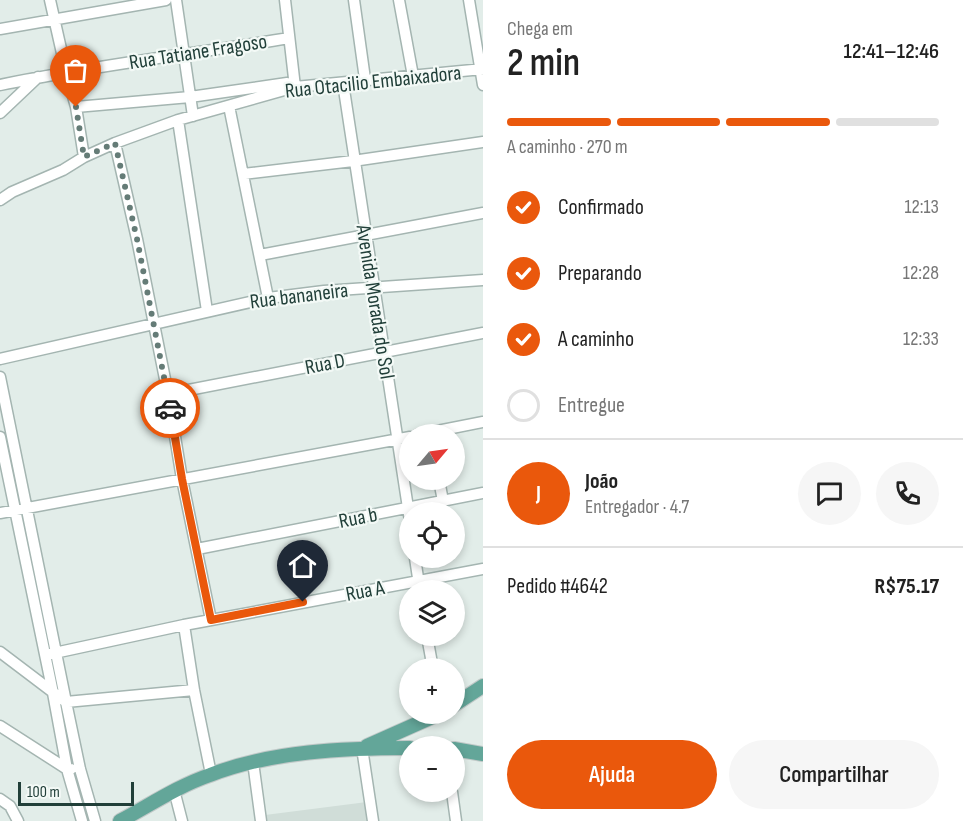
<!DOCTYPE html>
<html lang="pt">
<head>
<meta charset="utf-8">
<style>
  :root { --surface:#fff; --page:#f6f6f6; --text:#222; --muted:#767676; --line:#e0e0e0; --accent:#ea580c }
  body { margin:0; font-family:"Sofia Sans Condensed",sans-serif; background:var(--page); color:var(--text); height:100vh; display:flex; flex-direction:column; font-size:22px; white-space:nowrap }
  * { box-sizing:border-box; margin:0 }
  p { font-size:20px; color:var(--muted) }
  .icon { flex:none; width:33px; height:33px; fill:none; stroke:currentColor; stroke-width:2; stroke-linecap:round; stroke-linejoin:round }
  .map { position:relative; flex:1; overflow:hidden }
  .details { display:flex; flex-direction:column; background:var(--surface); width:480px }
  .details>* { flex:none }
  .needle { width:39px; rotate:61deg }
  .fabs { position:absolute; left:399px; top:424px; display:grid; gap:12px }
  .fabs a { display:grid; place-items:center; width:66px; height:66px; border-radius:50%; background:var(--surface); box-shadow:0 3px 9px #0003; font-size:30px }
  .scale { position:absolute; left:18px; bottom:15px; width:116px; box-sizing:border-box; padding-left:6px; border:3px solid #213f39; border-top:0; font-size:16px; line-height:21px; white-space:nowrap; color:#213f39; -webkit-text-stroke:4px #f3f9f6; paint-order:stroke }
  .pin { position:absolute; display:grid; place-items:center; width:51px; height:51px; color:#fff; margin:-62px -26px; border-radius:50% 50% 50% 0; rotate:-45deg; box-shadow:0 0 6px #0007 }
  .pin .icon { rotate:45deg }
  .courier { position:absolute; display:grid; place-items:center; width:60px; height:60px; margin:-30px; border:4px solid #ea580c; border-radius:50%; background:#fff; color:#222; box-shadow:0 2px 8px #0007 }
  .head em { font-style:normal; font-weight:600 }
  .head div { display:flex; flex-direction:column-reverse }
  .head { display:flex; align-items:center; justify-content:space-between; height:102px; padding:0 24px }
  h1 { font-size:39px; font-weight:600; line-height:45px }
  .bar { display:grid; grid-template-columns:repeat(4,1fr); gap:9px 6px; align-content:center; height:72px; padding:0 24px }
  .bar i { height:8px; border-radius:4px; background:var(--line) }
  .bar .selected { background:var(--accent) }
  .bar p { grid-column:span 4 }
  .line { display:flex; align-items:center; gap:15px; padding:0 24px; border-top:2px solid var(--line) }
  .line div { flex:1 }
  .round { display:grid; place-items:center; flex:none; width:63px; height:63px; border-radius:32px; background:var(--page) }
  ol { padding:0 24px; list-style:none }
  li { display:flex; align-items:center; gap:18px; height:66px }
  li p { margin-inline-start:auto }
  li .icon { padding:6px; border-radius:50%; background:var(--accent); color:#fff; stroke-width:4 }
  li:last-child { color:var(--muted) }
  li i { width:33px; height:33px; border:3px solid var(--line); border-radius:50% }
  .primary-button { display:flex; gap:12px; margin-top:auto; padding:12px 24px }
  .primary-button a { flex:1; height:69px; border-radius:36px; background:var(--accent); color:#fff; font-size:24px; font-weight:600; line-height:69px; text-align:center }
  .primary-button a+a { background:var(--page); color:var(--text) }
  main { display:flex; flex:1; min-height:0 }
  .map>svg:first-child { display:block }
</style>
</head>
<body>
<main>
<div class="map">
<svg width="483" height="821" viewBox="0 0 483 821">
  <rect width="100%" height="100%" fill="#e2ede9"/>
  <path fill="#d0ddd8" d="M367 802 369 821H266L265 815Z"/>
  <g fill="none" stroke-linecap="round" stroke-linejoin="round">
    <g stroke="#a4b5b1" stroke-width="13">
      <path id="minor" d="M50 0 66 71 76 107 84 157
        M176 0 193 116
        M285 0 295 87
        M354 0 365 79
        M399 0 413 76
        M469 0 483 85
        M0 29 166 0
        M343 83 410 521
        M0 85C96 65 193 54 289 38
        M229 106 268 298
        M76 107 190 97 287 83
        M0 113 38 77
        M178 120 207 311
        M115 143 137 239 168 394 182 479 211 620 184 625 194 690 211 774
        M243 174 353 161 483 142
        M0 200 12 192 63 170 84 157 115 143 178 120 295 87 483 69
        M260 255 483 213
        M0 359 268 298 324 291 483 280
        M0 377 66 702 80 769 95 821
        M168 394 483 333
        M417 435 483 422
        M0 437 53 693 67 769 82 821
        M439 480 443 501
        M0 513 410 437
        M197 549 483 493
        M415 558 420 591
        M211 620 483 569
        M427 636 433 669
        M0 652 66 702 194 690
        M50 654 184 625
        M0 726 67 769H71
        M362 748 373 821
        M253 762 261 821
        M174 790 182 821
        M452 792 456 821
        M0 799 10 806 18 821"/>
    </g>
    <g stroke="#c1c9c8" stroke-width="16">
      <path id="major" d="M454 705 483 686
        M367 746 439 714
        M454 749 483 754
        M120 821C150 805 178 786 210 775 272 751 344 748 410 748"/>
    </g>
    <use href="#minor" stroke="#fff" stroke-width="10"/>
    <use href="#major" stroke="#63a699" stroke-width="14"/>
  </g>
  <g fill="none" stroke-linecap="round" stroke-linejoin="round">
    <path stroke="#657c77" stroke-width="6" stroke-dasharray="0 10.8" d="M76 107 84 157 115 143 137 239 170 408"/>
    <path stroke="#ea580c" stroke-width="8" d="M170 408 182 479 211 620 303 602"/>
  </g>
  <g text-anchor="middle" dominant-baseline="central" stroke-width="4.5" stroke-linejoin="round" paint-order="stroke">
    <g font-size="21" fill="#213f39" stroke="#f3f9f6">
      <text transform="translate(198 52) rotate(-9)">Rua Tatiane Fragoso</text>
      <text transform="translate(373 82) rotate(-6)">Rua Otacilio Embaixadora</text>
      <text transform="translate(299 296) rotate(-7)">Rua bananeira</text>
      <text transform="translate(375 302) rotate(81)">Avenida Morada do Sol</text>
      <text transform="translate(325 364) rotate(-11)">Rua D</text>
      <text transform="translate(358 518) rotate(-11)">Rua b</text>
      <text transform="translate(365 591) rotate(-11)">Rua A</text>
    </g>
  </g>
</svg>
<div class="fabs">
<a><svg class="needle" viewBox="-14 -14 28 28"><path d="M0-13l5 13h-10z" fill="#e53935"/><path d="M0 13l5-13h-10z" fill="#767676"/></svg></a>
<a><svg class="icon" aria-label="locate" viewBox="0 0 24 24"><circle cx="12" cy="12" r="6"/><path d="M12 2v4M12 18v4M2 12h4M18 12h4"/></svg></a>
<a><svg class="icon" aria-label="layers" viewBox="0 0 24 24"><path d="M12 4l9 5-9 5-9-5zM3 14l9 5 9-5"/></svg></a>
<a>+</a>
<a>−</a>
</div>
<div class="scale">100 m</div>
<div class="pin" style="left:76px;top:107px;background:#ea580c"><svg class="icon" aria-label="bag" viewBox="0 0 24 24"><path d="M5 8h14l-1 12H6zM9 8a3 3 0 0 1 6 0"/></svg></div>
<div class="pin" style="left:303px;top:602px;background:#1f2937"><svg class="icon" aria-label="home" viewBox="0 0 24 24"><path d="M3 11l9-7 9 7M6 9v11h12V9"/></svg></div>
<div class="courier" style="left:170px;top:408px"><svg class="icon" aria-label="car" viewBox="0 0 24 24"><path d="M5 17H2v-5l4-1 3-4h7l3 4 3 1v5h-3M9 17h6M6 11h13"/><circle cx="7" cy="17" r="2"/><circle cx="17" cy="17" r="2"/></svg></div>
</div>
<section class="details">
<div class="head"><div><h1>2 min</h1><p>Chega em</p></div><em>12:41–12:46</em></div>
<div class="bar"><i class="selected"></i><i class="selected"></i><i class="selected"></i><i></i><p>A caminho · 270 m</p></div>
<ol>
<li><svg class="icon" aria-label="check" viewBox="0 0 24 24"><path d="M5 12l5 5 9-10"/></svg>Confirmado<p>12:13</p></li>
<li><svg class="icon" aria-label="check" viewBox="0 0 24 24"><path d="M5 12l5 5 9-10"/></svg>Preparando<p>12:28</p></li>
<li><svg class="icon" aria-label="check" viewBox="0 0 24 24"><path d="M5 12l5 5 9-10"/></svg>A caminho<p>12:33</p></li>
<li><i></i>Entregue</li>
</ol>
<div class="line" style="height:108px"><b class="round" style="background:var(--accent);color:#fff">J</b><div><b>João</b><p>Entregador · 4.7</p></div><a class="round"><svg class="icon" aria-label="chat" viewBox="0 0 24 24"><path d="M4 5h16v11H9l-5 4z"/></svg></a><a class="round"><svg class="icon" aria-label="phone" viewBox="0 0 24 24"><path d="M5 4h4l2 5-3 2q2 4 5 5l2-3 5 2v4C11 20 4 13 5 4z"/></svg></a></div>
<div class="line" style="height:78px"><div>Pedido #4642</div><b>R$75.17</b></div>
<div class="primary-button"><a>Ajuda</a><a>Compartilhar</a></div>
</section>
</main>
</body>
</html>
